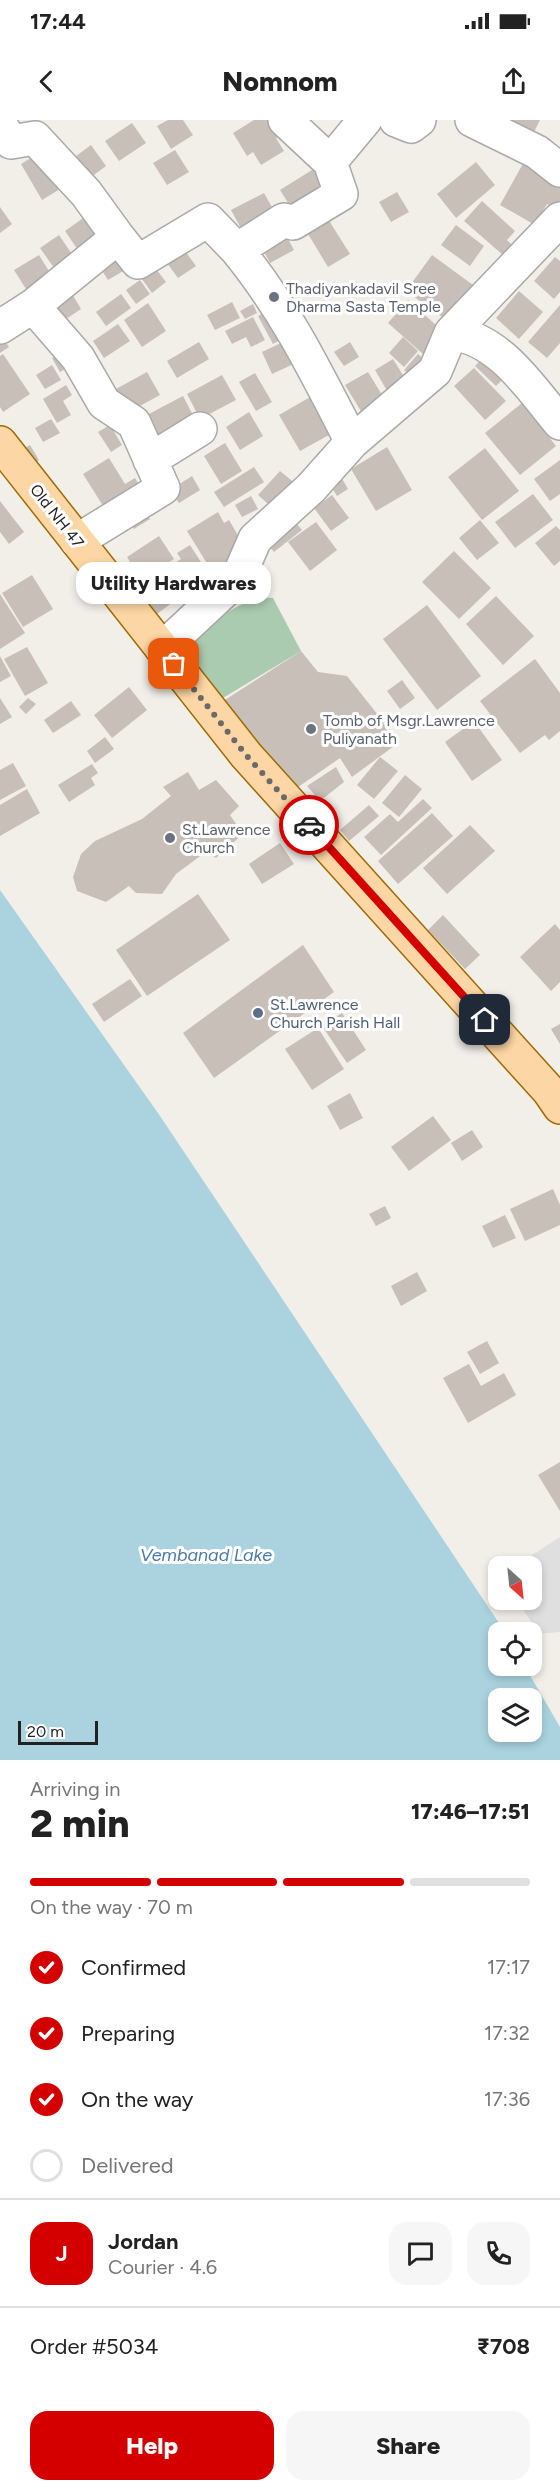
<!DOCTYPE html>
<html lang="en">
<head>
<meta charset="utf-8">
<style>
  :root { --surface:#fff; --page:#f6f6f6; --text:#222; --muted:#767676; --line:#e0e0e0; --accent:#d40000 }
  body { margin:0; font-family:Figtree,sans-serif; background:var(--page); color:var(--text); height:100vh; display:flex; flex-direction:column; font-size:22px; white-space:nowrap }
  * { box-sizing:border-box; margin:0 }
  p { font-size:20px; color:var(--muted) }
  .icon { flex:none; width:33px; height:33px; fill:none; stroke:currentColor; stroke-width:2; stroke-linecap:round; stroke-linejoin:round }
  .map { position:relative; height:1640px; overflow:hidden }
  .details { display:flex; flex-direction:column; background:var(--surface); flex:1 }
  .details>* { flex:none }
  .needle { width:39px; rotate:153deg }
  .buttons { position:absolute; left:488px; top:1436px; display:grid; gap:12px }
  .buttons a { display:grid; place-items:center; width:54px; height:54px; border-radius:12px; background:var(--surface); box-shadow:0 3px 9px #0003; font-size:30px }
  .scale { position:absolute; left:18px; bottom:15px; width:80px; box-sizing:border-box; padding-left:6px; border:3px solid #222; border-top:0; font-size:16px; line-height:21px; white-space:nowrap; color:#222; -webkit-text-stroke:4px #fff; paint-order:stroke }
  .pin { position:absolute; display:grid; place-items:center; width:51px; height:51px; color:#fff; margin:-26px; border-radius:12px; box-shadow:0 3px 9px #0006 }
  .courier { position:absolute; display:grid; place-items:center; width:60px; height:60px; margin:-30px; border:4px solid #d40000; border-radius:50%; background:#fff; color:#222; box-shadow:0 2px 8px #0007 }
  .bubble { position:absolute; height:42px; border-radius:18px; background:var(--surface); box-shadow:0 3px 9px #0003; font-size:20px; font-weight:800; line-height:42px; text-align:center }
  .summary em { font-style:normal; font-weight:800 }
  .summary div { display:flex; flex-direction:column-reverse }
  .summary { display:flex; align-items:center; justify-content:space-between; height:102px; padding:0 30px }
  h1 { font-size:39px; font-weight:800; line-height:45px }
  .bar { display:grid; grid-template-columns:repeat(4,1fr); gap:9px 6px; align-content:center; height:72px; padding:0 30px }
  .bar i { height:8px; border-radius:4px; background:var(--line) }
  .bar .active { background:var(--accent) }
  .bar p { grid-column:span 4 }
  .line { display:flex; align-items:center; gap:15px; padding:0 30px; border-top:2px solid var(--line) }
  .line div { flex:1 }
  .round { display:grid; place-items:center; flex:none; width:63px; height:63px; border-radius:18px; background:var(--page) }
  ol { padding:0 30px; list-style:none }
  li { display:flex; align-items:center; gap:18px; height:66px }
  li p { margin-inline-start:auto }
  li .icon { padding:6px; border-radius:50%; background:var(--accent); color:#fff; stroke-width:4 }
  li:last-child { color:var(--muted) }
  li i { width:33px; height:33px; border:3px solid var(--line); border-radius:50% }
  .button { display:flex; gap:12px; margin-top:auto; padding:12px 30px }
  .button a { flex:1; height:69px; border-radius:18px; background:var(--accent); color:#fff; font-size:24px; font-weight:800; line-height:69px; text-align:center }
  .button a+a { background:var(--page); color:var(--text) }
  .status { display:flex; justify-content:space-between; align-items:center; height:42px; padding:0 30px; background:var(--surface); direction:ltr }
  .status svg { height:16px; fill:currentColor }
  header { display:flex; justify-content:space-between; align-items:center; height:78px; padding:0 30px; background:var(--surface); font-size:27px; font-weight:800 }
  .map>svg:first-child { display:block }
</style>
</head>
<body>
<div class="status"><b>17:44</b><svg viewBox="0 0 49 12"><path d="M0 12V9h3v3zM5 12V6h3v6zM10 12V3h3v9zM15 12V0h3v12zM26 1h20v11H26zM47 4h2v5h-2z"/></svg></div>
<header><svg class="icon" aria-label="back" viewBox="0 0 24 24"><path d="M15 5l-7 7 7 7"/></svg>Nomnom<svg class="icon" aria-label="share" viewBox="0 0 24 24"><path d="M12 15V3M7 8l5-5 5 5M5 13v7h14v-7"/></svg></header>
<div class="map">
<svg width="560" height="1640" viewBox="0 0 560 1640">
  <rect width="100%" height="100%" fill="#f2efe9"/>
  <path fill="#e0dfdf" d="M560 1417V1512L539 1514 516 1479H531V1446H515Z"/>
  <path fill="#aacbaf" d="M255 477 273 478 301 531 208 587 185 526 222 495Z"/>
  <path fill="#aad3df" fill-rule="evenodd" d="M0 770 158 993 505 1512H498V1545H524L560 1607V1640H0ZM498 1578H531V1611H498Z"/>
  <path fill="#c7bfb8" d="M168 0H183L193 15 171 29 157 6Z
    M254 0H273L282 14 276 18 284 31 261 45 253 32 247 36 233 13Z
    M508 0H540L532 16Z
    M132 3 146 23 119 41 105 21Z
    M91 25 106 46 83 63 68 42Z
    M44 30 65 66 42 80 21 44Z
    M175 30 189 52 167 65 153 43Z
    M525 40 560 59V91L547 84 535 105 500 85Z
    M476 42 495 65 456 98 437 74Z
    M320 45 337 72 297 97 280 70Z
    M397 72 409 92 391 102 379 82Z
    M264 73 277 96 244 114 231 90Z
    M482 81 515 111 507 120 513 126 504 136 464 101Z
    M0 87 12 104 0 113Z
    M93 91 110 116 82 136 65 111Z
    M323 91 350 134 328 147 302 104Z
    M456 105 484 126 470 146 441 125Z
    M281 106 294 130 270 143 257 118Z
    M59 115 78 143 59 155 40 128Z
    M117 125 130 147 108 160 94 138Z
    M185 131 196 146 178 158 167 143Z
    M39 135 55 161 31 177 14 150Z
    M432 135 484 173 470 191 458 182 445 199 406 171Z
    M555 137 560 141V172L554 179 534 161Z
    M156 149 166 162 152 173 142 159Z
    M140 160 150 174 136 184 126 170Z
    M68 167 81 189 60 203 46 181Z
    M519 171 543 192 519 219 496 198Z
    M121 174 131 188 106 206 96 192Z
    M408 180 446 214 432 242 388 203Z
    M232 182 240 198 215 210 207 195Z
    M148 183 166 211 142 227 124 200Z
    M253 184 257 193 245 199 240 191Z
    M560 185V223L547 238 528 222Z
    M276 186 291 214 273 224 258 196Z
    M253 197 265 220 251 227 246 217 232 224 225 211Z
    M118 204 130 221 104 238 93 221Z
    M0 209 17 215 6 223 9 227 0 233Z
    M403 217 418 231 404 247 389 233Z
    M287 220 298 242 272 254 262 232Z
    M199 222 209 239 177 258 167 241Z
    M350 222 359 237 344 246 334 232Z
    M68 228 76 243 60 252 52 238Z
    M490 230 511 251 496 266 475 246Z
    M3 234 30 274 3 292 0 287V236Z
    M418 234 434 248 420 264 404 250Z
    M393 239 409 265 390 276 375 250Z
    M52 245 61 260 45 269 36 255Z
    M474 248 506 281 485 300 454 266Z
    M147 252 160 275 129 292 116 269Z
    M368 252 390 288 367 301 345 265Z
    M255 253 272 282 256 291 239 262Z
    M222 255 236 280 200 299 187 274Z
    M66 265 72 275 63 281 71 295 57 303 43 279Z
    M317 273 338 310 300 331 279 295Z
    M183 276 196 301 160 320 147 295Z
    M522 283 556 326 520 355 485 313Z
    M249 292 263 316 240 330 226 307Z
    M51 299 60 313 43 322 35 308Z
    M110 305 122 325 111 332 98 312Z
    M225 323 242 351 221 364 204 336Z
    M30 325 39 340 25 349 15 334Z
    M387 327 412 370 376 391 351 349Z
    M485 328 519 371 482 400 448 357Z
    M109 338 125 364 135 358 145 375 110 397 83 354Z
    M560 340V374L550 381 534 359Z
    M254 347 264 362 224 387 214 372Z
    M280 351 297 365 276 391 258 375Z
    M340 355 348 369 337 376 329 363Z
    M192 356 200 370 179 383 170 370Z
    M533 374 553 400 515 428 495 402Z
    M332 375 349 398 331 411 314 388Z
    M251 376 258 389 242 397 235 385Z
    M0 381 24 412 9 424 0 412Z
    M142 385 150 399 134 409 126 394Z
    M218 392 224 403 229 400 246 429 211 450 187 411Z
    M291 397 302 410 274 432 263 419Z
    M480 400 499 423 477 440 459 418Z
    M316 402 337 430 310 451 288 422Z
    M556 406 560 410V441L554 446 535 423Z
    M159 416 174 439 141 460 127 437Z
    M190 425 206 450 182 464 180 462 174 466 168 454 173 450 170 446 181 439 177 433Z
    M454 431 491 468 459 499 422 462Z
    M206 451 209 457 220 451 228 464 203 486 188 462Z
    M32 455 53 489 23 507 2 473Z
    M162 459 177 479 157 494 142 473Z
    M0 474 25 513 0 529Z
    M496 476 534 516 503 545 466 504Z
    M427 485 481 556 437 590 383 519Z
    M27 527 48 563 25 576 4 539Z
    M301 531 318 552 347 556 382 600 394 626 352 657 340 638 291 672 217 585Z
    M0 536 11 556 0 562Z
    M535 539 560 573V611L549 620 545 615 520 633 480 581Z
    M402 560 415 578 400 589 387 571Z
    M129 567 147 590 112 618 94 595Z
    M0 578 12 597 0 604Z
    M28 578 36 584 26 594 19 587Z
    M71 581 81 595 53 613 44 600Z
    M474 601 502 640 472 661 445 622Z
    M105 617 114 629 95 643 87 631Z
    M380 637 398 651 374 679 357 665Z
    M13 643 26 666 0 680V650Z
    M92 644 98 653 91 658 95 665 69 682 58 665Z
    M336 647 344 662 320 681 307 666Z
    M188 652 199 670 216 660 239 686 230 695 243 714 216 738 207 731 176 754 162 774 136 773 129 766 106 782 77 771 73 757 81 734 95 721 142 699 171 676 163 667Z
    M405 655 422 669 399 697 382 683Z
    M27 669 40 693 0 716V685Z
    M423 679 432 688 381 735 364 717 390 694 398 702Z
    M369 685 379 696 349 721 340 710Z
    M432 693 453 716 398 764 378 741Z
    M470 705 495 731 447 774 423 748Z
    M280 723 294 744 262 764 249 744Z
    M198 774 230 820 147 876 116 830Z
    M443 795 480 835 465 849 428 810Z
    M555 804 560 810V862L551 871 520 837Z
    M303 825 334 872 214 958 183 913Z
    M130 859 142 876 104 902 92 884Z
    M342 893 366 930 347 943 322 906Z
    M560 904V924L551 909Z
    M318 908 344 949 312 970 285 929Z
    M350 973 363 998 340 1010 327 986Z
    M433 996 451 1020 409 1051 391 1027Z
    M472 1010 483 1027 462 1041 451 1023Z
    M553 1069 560 1085V1105L525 1121 510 1089Z
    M385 1086 391 1098 376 1106 369 1094Z
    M505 1095 516 1118 493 1128 482 1106Z
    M417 1152 427 1171 401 1186 391 1166Z
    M487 1221 499 1243 480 1254 467 1232Z
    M469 1244 481 1266 504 1253 516 1275 468 1303 443 1258Z
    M560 1342V1391L538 1355Z"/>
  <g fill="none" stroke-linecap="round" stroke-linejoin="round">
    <g stroke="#a9a9a9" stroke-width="36">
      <path id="minor" d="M285 0 330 42
        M396 0 411 6 419 0
        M472 0 537 32 560 50
        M0 4 11 22 35 18 86 73 118 117
        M237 130C286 190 317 254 352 322
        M0 207 33 186
        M451 213 560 99
        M150 340 200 309
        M77 421 163 368 134 303 104 283 78 238 33 186 118 117 138 142 208 100 237 130 284 100 293 103 341 74 330 42 365 0
        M162 529 238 458 255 419 311 368 352 322 435 251 451 213C500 219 530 267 560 303"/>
    </g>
    <g stroke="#a06b00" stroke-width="36">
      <path id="major" d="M0 323 246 635 549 971 560 987"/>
    </g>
    <use href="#minor" stroke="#fff" stroke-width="33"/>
    <use href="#major" stroke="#fcd6a4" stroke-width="33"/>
  </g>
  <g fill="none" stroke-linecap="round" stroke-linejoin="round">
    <path stroke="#6b6a68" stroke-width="6" stroke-dasharray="0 10.8" d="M174 544 246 635 309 705"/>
    <path stroke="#d40000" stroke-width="8" d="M309 705 485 900"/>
  </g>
  <g fill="#6b7280" stroke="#fff" stroke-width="2">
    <circle cx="274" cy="177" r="6"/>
    <circle cx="311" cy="609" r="6"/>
    <circle cx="170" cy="718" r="6"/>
  </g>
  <circle fill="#5c6f8a" stroke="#fff" stroke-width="2" cx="258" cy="893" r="6"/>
  <g text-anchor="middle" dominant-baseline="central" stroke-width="6" stroke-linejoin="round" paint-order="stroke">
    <g font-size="16" fill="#5b616d" stroke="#fff" text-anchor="start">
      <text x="286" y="168">Thadiyankadavil Sree<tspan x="286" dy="18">Dharma Sasta Temple</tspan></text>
      <text x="323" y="600">Tomb of Msgr.Lawrence<tspan x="323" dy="18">Puliyanath</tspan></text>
      <text x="182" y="709">St.Lawrence<tspan x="182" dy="18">Church</tspan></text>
    </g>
    <g font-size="16" fill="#222" stroke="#fff">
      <text transform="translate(57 396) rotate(52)">Old NH 47</text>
    </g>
    <g font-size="16" fill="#4e5e75" stroke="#fff" text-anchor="start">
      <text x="270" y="884">St.Lawrence<tspan x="270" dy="18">Church Parish Hall</tspan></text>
    </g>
    <g font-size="18" font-style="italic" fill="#4a7aab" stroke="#fff">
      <text x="206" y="1435">Vembanad Lake</text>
    </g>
  </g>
</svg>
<div class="buttons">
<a><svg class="needle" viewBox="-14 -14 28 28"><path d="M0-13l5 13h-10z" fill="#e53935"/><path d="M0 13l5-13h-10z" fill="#767676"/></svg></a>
<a><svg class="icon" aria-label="locate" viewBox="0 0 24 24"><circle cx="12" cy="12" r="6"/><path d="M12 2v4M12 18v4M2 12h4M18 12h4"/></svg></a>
<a><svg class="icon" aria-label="layers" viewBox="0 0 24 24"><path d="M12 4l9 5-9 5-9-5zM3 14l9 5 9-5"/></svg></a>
</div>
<div class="scale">20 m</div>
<div class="pin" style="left:174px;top:544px;background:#ea580c"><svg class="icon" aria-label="bag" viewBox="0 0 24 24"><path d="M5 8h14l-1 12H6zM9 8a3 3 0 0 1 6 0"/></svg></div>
<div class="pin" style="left:485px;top:900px;background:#1f2937"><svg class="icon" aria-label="home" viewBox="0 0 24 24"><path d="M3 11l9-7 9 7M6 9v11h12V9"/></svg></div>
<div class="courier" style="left:309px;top:705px"><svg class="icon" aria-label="car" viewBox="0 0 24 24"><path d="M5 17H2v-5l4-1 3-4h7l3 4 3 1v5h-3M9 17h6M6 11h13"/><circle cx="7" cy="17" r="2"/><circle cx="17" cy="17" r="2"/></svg></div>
<div class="bubble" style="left:76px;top:442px;width:195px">Utility Hardwares</div>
</div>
<section class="details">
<div class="summary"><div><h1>2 min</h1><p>Arriving in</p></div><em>17:46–17:51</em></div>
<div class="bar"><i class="active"></i><i class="active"></i><i class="active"></i><i></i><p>On the way · 70 m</p></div>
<ol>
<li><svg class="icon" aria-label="check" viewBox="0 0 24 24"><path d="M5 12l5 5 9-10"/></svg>Confirmed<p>17:17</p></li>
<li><svg class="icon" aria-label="check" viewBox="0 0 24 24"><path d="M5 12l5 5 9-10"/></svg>Preparing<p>17:32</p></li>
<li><svg class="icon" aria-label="check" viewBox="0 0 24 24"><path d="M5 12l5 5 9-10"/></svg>On the way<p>17:36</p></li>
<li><i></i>Delivered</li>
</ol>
<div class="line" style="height:108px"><b class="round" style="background:var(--accent);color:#fff">J</b><div><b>Jordan</b><p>Courier · 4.6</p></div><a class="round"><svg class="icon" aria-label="chat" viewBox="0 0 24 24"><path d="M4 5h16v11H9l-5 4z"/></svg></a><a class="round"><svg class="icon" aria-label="phone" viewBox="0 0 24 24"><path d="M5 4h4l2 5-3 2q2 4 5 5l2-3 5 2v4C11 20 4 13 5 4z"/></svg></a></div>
<div class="line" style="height:78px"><div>Order #5034</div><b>₹708</b></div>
<div class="button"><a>Help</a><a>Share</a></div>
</section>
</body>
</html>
